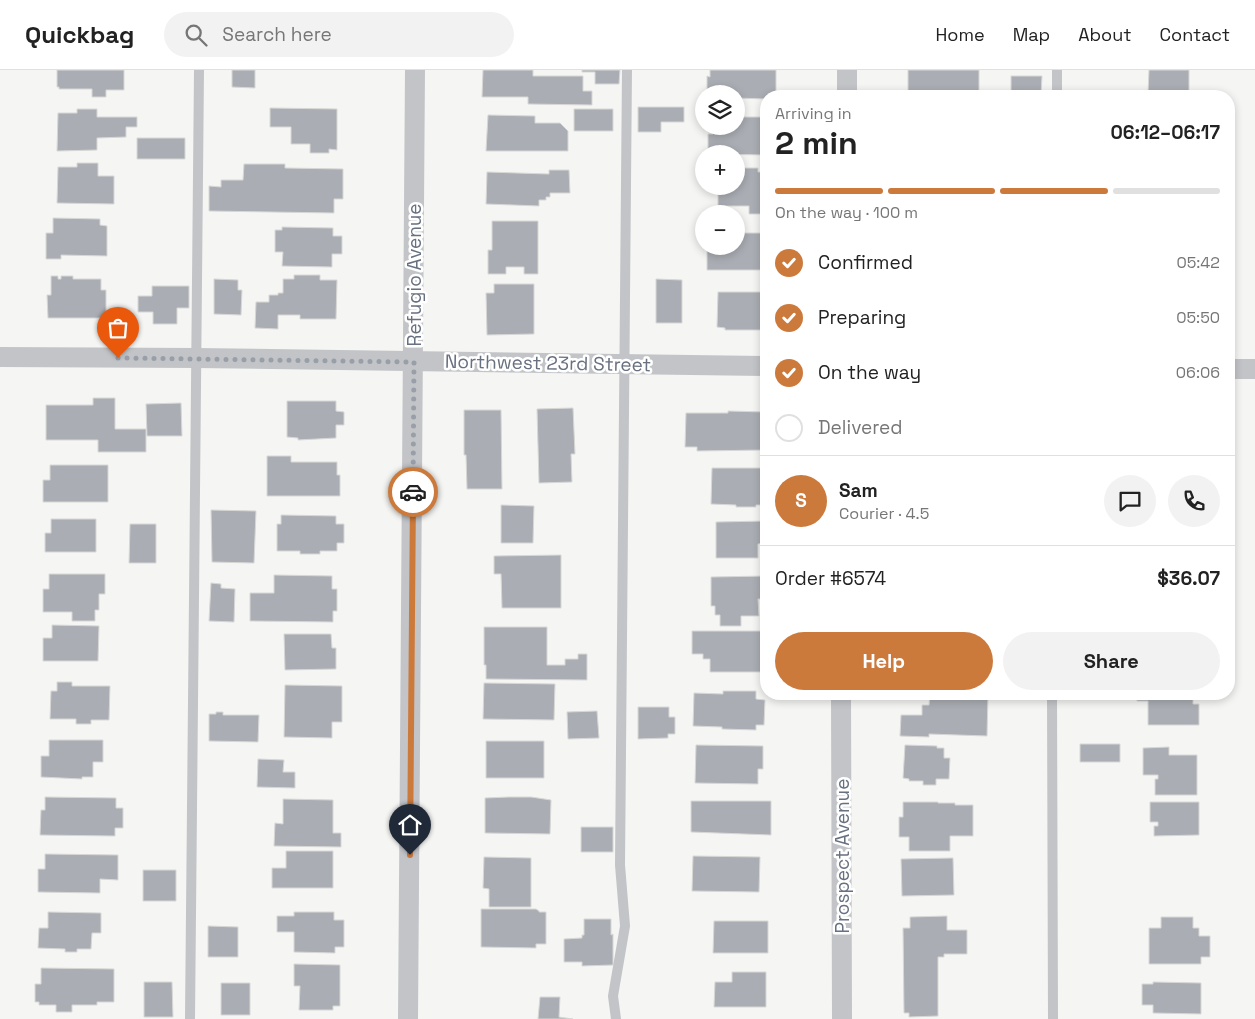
<!DOCTYPE html>
<html lang="en">
<head>
<meta charset="utf-8">
<style>
  :root { --surface:#fff; --page:#f2f2f2; --text:#222; --muted:#767676; --line:#e0e0e0; --accent:#cc7a3c }
  body { margin:0; font-family:"Space Grotesk",sans-serif; background:var(--page); color:var(--text); height:100vh; display:flex; flex-direction:column; font-size:19px; white-space:nowrap }
  * { box-sizing:border-box; margin:0 }
  p { font-size:16px; color:var(--muted) }
  .icon { flex:none; width:28px; height:28px; fill:none; stroke:currentColor; stroke-width:2; stroke-linecap:round; stroke-linejoin:round }
  .map { position:relative; flex:1; overflow:hidden }
  .panel { position:absolute; left:760px; top:20px; width:475px; height:610px; display:flex; flex-direction:column; background:var(--surface); border-radius:20px; box-shadow:0 2px 8px #0003 }
  .panel>* { flex:none }
  .fabs { position:absolute; left:695px; top:15px; display:grid; gap:10px }
  .fabs a { display:grid; place-items:center; width:50px; height:50px; border-radius:50%; background:var(--surface); box-shadow:0 2px 8px #0003; font-size:25px }
  .pin { position:absolute; display:grid; place-items:center; width:42px; height:42px; color:#fff; margin:-51px -21px; border-radius:50% 50% 50% 0; rotate:-45deg; box-shadow:0 0 5px #0007 }
  .pin .icon { rotate:45deg }
  .courier { position:absolute; display:grid; place-items:center; width:50px; height:50px; margin:-25px; border:4px solid #cc7a3c; border-radius:50%; background:#fff; color:#222; box-shadow:0 1px 6px #0007 }
  .headline em { font-style:normal; font-weight:700 }
  .headline div { display:flex; flex-direction:column-reverse }
  .headline { display:flex; align-items:center; justify-content:space-between; height:85px; padding:0 15px }
  h1 { font-size:32px; font-weight:700; line-height:38px }
  .bar { display:grid; grid-template-columns:repeat(4,1fr); gap:8px 5px; align-content:center; height:60px; padding:0 15px }
  .bar i { height:6px; border-radius:4px; background:var(--line) }
  .bar .on { background:var(--accent) }
  .bar p { grid-column:span 4 }
  .line { display:flex; align-items:center; gap:12px; padding:0 15px; border-top:1px solid var(--line) }
  .line div { flex:1 }
  .round { display:grid; place-items:center; flex:none; width:52px; height:52px; border-radius:26px; background:var(--page) }
  ol { padding:0 15px; list-style:none }
  li { display:flex; align-items:center; gap:15px; height:55px }
  li p { margin-inline-start:auto }
  li .icon { padding:5px; border-radius:50%; background:var(--accent); color:#fff; stroke-width:4 }
  li:last-child { color:var(--muted) }
  li i { width:28px; height:28px; border:2px solid var(--line); border-radius:50% }
  .primary-button { display:flex; gap:10px; margin-top:auto; padding:10px 15px }
  .primary-button a { flex:1; height:58px; border-radius:30px; background:var(--accent); color:#fff; font-size:20px; font-weight:700; line-height:58px; text-align:center }
  .primary-button a+a { background:var(--page); color:var(--text) }
  header { display:flex; align-items:center; gap:30px; box-sizing:border-box; height:70px; padding:0 25px; background:var(--surface); border-bottom:1px solid var(--line) }
  header strong { font-size:24px }
  nav { display:flex; gap:28px; margin-inline-start:auto; font-size:18px }
  .search { width:350px; height:45px; background:var(--page); display:flex; align-items:center; gap:12px; box-sizing:border-box; padding:0 18px; border-radius:28px; color:var(--muted); font-size:19px }
  .map>svg:first-child { display:block }
</style>
</head>
<body>
<header>
<strong>Quickbag</strong>
<div class="search"><svg class="icon" aria-label="search" viewBox="0 0 24 24"><circle cx="10" cy="10" r="6"/><path d="M15 15l6 6"/></svg>Search here</div>
<nav><a>Home</a><a>Map</a><a>About</a><a>Contact</a></nav>
</header>
<div class="map">
<svg width="1255" height="949" viewBox="0 0 1255 949">
  <rect width="100%" height="100%" fill="#f5f5f3"/>
  <path fill="#aaaeb4" stroke="#d7d7d5" d="M57 0H124V20H106V27H92V19H59V17H57Z
    M232 0H255V18L232 17Z
    M483 0H533V6H583V21H592V35L528 34V27H482Z
    M582 0H620L619 14H595V2H582Z
    M710 0H776V25H768L766 29 736 28V24H707V6L710 7Z
    M908 0H979V26H908Z
    M1149 0H1189V23H1148Z
    M1011 6H1042L1041 26H1011Z
    M638 37H684V52H661V62H638Z
    M270 38 337 39V80L329 79V83H310V74H291V57H270Z
    M77 39H97V47H137V57H126V67L97 68V80L57 81 58 43H77Z
    M574 39H613V61H574Z
    M488 45 535 46V53H560L568 61V81H486Z
    M736 47H766V85L708 84V64H713V56H736Z
    M137 68H185V89H137Z
    M77 93H98V106H114V134L57 133 58 97H77Z
    M244 94H285V98L343 99V129H334V143L209 141V116L221 117V110H243Z
    M736 98H758V102H766V144H749V136H718V116H736Z
    M549 100H569L570 123H550V127H546V130H539V136L486 134 487 102 549 104Z
    M53 148 100 149V155L107 156V186L61 185V189H46V163H53Z
    M492 151H538V204H524V197H506V204H488V180H492Z
    M282 157 333 158V166H342V184H332V197L282 196 283 182H275V160H282Z
    M736 163H766V200H707V176H736Z
    M294 205H320V210H337L336 249H300V245H278V259L255 258 256 232H269V225H278V223H283V209H294Z
    M51 206H58V209H61V206H73V209H101V220H106V248H48L47 225H51Z
    M214 209 238 210V220H242L241 245 214 244Z
    M656 209 682 210V253H656Z
    M494 214H534V264L487 265 486 223H494Z
    M152 216H189V238H177V254H153V242H138V226H152Z
    M718 222H766V260H725V258L717 257Z
    M93 328H115V359H146V382H98V370H46V335H93Z
    M287 331H336V341L344 342V355H336V368L298 370V368L287 367Z
    M181 333 182 366H147L146 334Z
    M573 338 575 384H571L572 412 539 413 537 339Z
    M464 340H501L502 419H467L466 385H464Z
    M728 341 765 342 766 380 697 381V377H685L686 343H728Z
    M267 386H291V392H337V405H340V426H267Z
    M50 395H108V432H43V410H50Z
    M712 398H766V435H756V437H736V435L711 434Z
    M501 435 534 436 533 473H501Z
    M211 440 256 441 254 493 212 492Z
    M281 445 336 446V454H344V473H337V481H320V484H300V481H277V454H281Z
    M51 449H96V482H45V463H51Z
    M765 451V473L758 474V488H716V452Z
    M130 454H156V493H129Z
    M561 485V538H502L501 504H494V486Z
    M49 504H105V524H99V540H95V551H72V542H43V519H49Z
    M274 505 332 506V519H337V541H333V552L250 551V523H274Z
    M766 506V529H758L759 546H741V556H720V545H715V536H711V507Z
    M211 513 221 514V518L235 519 234 552 209 551Z
    M52 555 99 556 98 591H43V568H52Z
    M484 557H547V595H565V589H578V584H587V610L486 609V595H484Z
    M692 561H766V583H761V602H710V589H703V584H692Z
    M284 564H331L332 578H336V599L285 600Z
    M57 612H72V616H110L109 650H91V654H76V649H50L51 621H57Z
    M484 613 555 614 554 650 483 649Z
    M285 615 342 616V652H332V668L284 667Z
    M723 621H756V629L765 630 764 655H756V660L722 659V657L693 656 694 623 723 624Z
    M930 624H988L987 666 929 664V667L900 666 901 645H922V635H929Z
    M1137 624H1193V634H1199V655H1148V631H1137Z
    M638 637H669V647H675V664H668V668L638 669Z
    M597 641 599 668 568 669 567 642Z
    M216 642H223V645H259L258 672 209 671V644H216Z
    M49 670H103V692H93V707H82V709L41 707V686H49Z
    M486 671H544V708H486Z
    M1080 674H1120V692H1080Z
    M696 675 763 676V699H758V714L695 713Z
    M905 675 937 676V678H944V688H950L949 709H936V715H923V711H909V709L903 708Z
    M1169 677V685H1197V725H1155V709H1158V705H1143V678Z
    M258 689 284 690 283 702H295V718L257 717Z
    M45 727 116 728V738H123V758H115V766L40 765 41 740H45Z
    M509 727H531L551 730 550 764 485 763V728Z
    M283 729 333 730V763H341V777L274 776 275 753 283 754Z
    M691 731H771V765L691 762Z
    M903 732H938V733H955V735H973V766H950V781H909V767H899V747H903Z
    M1150 732H1199V765L1154 766V756H1158V752H1150Z
    M581 757H613V782H581Z
    M286 781H333V818H272V798H286Z
    M45 784 118 785V810L100 809V823L38 822V799H45Z
    M693 786 760 787 759 822 692 821Z
    M484 787 531 788V837H489V819L483 818Z
    M953 788 954 825 902 826 901 789Z
    M143 800H176V831H143Z
    M481 839H536L539 841V842H546V874H536V878L481 877Z
    M48 842 101 843V863H92L91 879H77V882H65V879L38 878 39 858H48Z
    M294 842H334V850H344V877H335V883L294 882V862H277V846H294Z
    M947 846V860H967V884H944V887H938V946L909 947V943H904L903 858H910V847Z
    M1161 847H1193V858H1199V866H1210V887H1201V894H1149V858H1161Z
    M584 849H611V865L613 864V895L582 896V892H564V869L582 868V865H584Z
    M714 851H768V883H713Z
    M208 856 238 857V887H208Z
    M294 894 340 895V936H333V940H299L300 916H294Z
    M41 898 114 899V932H97V935H72V942H56V935H39V932H35V914H41Z
    M732 902H766V937H714L715 912H732Z
    M144 912H172L173 947H144Z
    M1153 912 1201 913V944L1153 943V935H1142V914H1153Z
    M221 913H250V945H221Z
    M540 927H560L559 947 573 949H538Z"/>
  <g fill="none" stroke-linecap="round" stroke-linejoin="round">
    <path stroke="#c2c4c7" stroke-width="10" d="M1057 26V0
      M1052 624 1053 949
      M190 949 199 0
      M616 949 613 926 625 856 620 795 627 0"/>
    <path stroke="#c2c4c7" stroke-width="20" d="M847 26V0
      M0 287 196 288 766 296
      M1229 299H1255
      M841 624 842 949
      M408 949 415 0"/>
  </g>
  <g fill="none" stroke-linecap="round" stroke-linejoin="round">
    <path stroke="#999fa8" stroke-width="5" stroke-dasharray="0 9" d="M118 288 414 292 413 422"/>
    <path stroke="#cc7a3c" stroke-width="6" d="M410 785 413 422"/>
  </g>
  <g text-anchor="middle" dominant-baseline="central" stroke-width="5" stroke-linejoin="round" paint-order="stroke">
    <g font-size="19" fill="#687180" stroke="#fff">
      <text transform="translate(414 205) rotate(-90)">Refugio Avenue</text>
      <text transform="translate(548 293) rotate(1)">Northwest 23rd Street</text>
      <text transform="translate(842 786) rotate(-90)">Prospect Avenue</text>
    </g>
  </g>
</svg>
<div class="fabs">
<a><svg class="icon" aria-label="layers" viewBox="0 0 24 24"><path d="M12 4l9 5-9 5-9-5zM3 14l9 5 9-5"/></svg></a>
<a>+</a>
<a>−</a>
</div>
<div class="pin" style="left:118px;top:288px;background:#ea580c"><svg class="icon" aria-label="bag" viewBox="0 0 24 24"><path d="M5 8h14l-1 12H6zM9 8a3 3 0 0 1 6 0"/></svg></div>
<div class="pin" style="left:410px;top:785px;background:#1f2937"><svg class="icon" aria-label="home" viewBox="0 0 24 24"><path d="M3 11l9-7 9 7M6 9v11h12V9"/></svg></div>
<div class="courier" style="left:413px;top:422px"><svg class="icon" aria-label="car" viewBox="0 0 24 24"><path d="M5 17H2v-5l4-1 3-4h7l3 4 3 1v5h-3M9 17h6M6 11h13"/><circle cx="7" cy="17" r="2"/><circle cx="17" cy="17" r="2"/></svg></div>
<section class="panel">
<div class="headline"><div><h1>2 min</h1><p>Arriving in</p></div><em>06:12–06:17</em></div>
<div class="bar"><i class="on"></i><i class="on"></i><i class="on"></i><i></i><p>On the way · 100 m</p></div>
<ol>
<li><svg class="icon" aria-label="check" viewBox="0 0 24 24"><path d="M5 12l5 5 9-10"/></svg>Confirmed<p>05:42</p></li>
<li><svg class="icon" aria-label="check" viewBox="0 0 24 24"><path d="M5 12l5 5 9-10"/></svg>Preparing<p>05:50</p></li>
<li><svg class="icon" aria-label="check" viewBox="0 0 24 24"><path d="M5 12l5 5 9-10"/></svg>On the way<p>06:06</p></li>
<li><i></i>Delivered</li>
</ol>
<div class="line" style="height:90px"><b class="round" style="background:var(--accent);color:#fff">S</b><div><b>Sam</b><p>Courier · 4.5</p></div><a class="round"><svg class="icon" aria-label="chat" viewBox="0 0 24 24"><path d="M4 5h16v11H9l-5 4z"/></svg></a><a class="round"><svg class="icon" aria-label="phone" viewBox="0 0 24 24"><path d="M5 4h4l2 5-3 2q2 4 5 5l2-3 5 2v4C11 20 4 13 5 4z"/></svg></a></div>
<div class="line" style="height:65px"><div>Order #6574</div><b>$36.07</b></div>
<div class="primary-button"><a>Help</a><a>Share</a></div>
</section>
</div>
</body>
</html>
